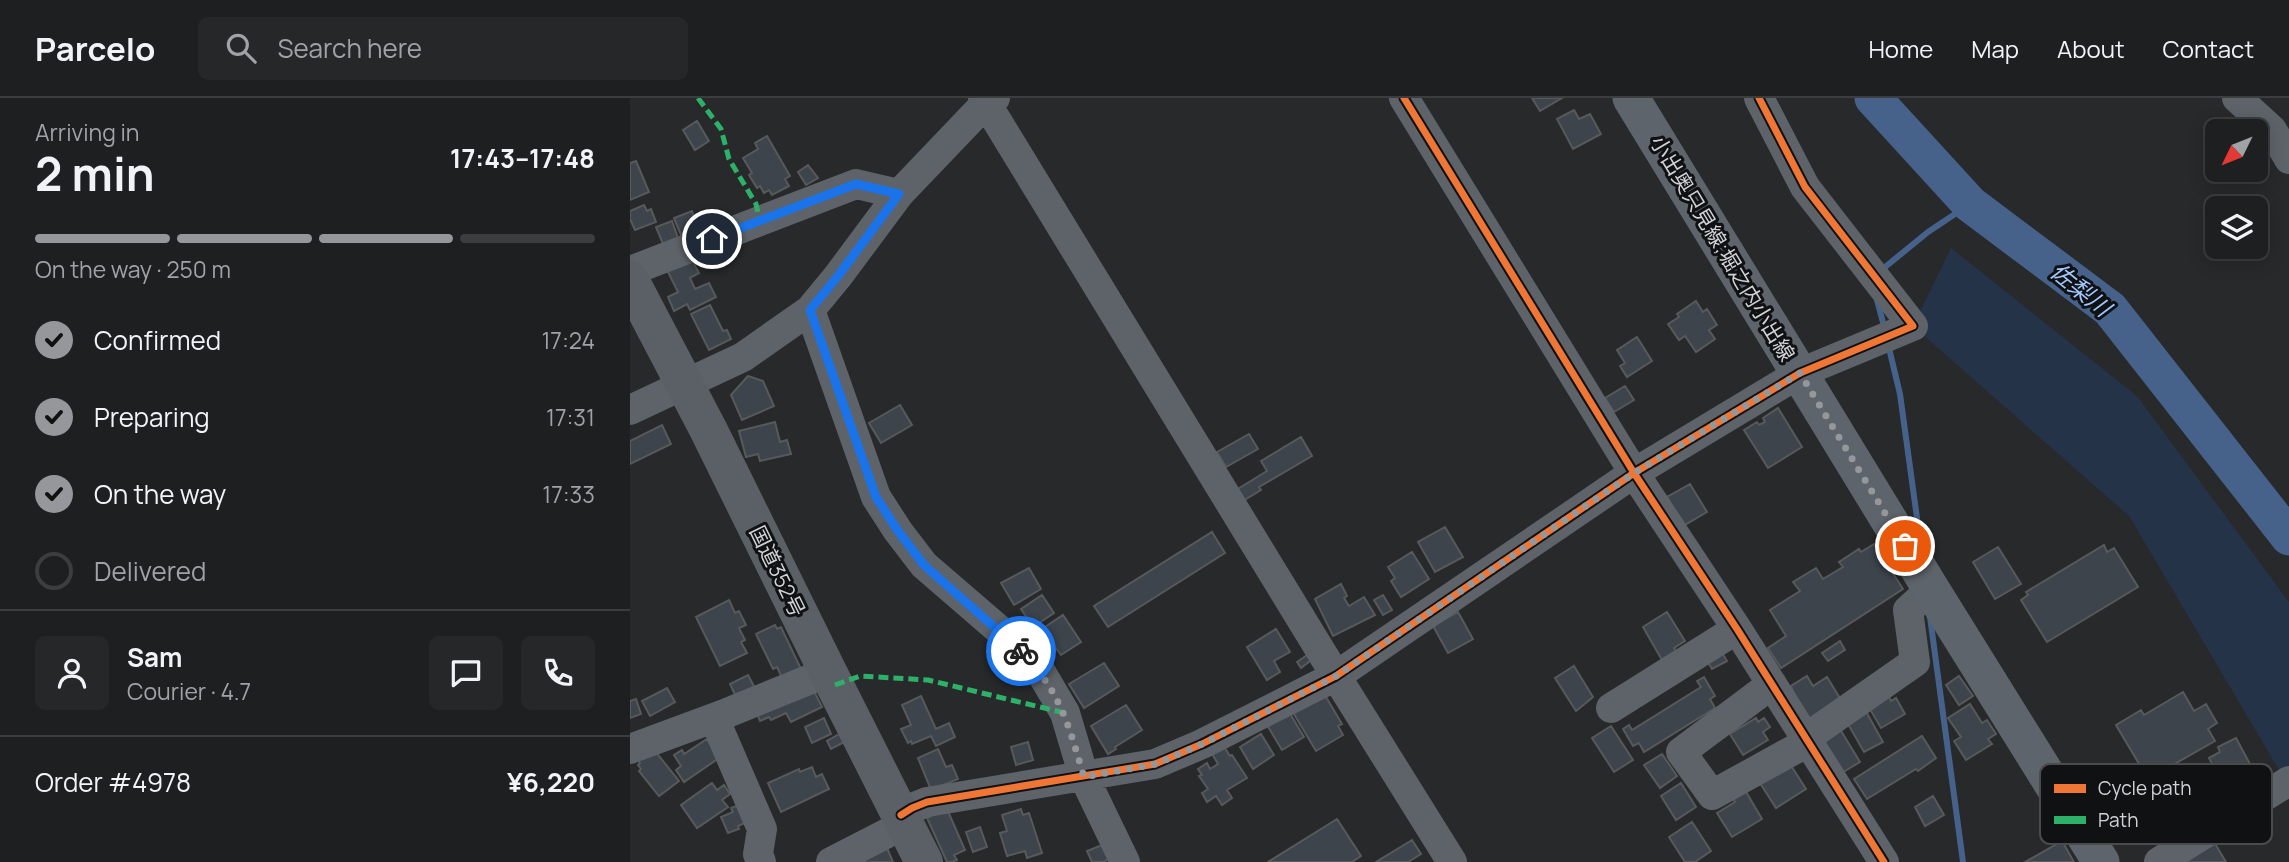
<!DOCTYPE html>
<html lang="en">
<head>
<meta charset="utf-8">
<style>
  :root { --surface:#1d1f20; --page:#252729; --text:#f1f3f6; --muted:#a0a2a5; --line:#3b3d3e; --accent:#96979a }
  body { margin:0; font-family:Manrope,"Noto Sans JP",sans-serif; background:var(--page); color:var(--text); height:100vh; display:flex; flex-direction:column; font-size:26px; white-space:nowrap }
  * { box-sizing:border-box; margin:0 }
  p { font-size:23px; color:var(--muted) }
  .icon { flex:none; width:38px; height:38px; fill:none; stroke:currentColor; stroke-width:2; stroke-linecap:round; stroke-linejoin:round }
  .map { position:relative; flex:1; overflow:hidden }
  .panel { display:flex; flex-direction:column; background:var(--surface); width:630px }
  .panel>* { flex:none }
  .needle { width:46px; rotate:227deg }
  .tools { position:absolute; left:1575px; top:21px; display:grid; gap:14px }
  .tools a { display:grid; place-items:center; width:63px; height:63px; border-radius:10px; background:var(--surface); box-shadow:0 4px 18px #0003,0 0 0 2px var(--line); font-size:35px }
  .pin { position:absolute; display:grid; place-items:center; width:60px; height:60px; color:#fff; margin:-30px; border:4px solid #fff; border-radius:50%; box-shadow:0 2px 7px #0007 }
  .courier { position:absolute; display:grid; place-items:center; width:70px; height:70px; margin:-35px; border:5px solid #1a73e8; border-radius:50%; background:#fff; color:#222; box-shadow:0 2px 9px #0007 }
  .head em { font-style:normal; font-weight:700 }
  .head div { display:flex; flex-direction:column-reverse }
  .head { display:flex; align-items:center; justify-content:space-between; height:119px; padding:0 35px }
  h1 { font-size:46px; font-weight:700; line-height:52px }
  .bar { display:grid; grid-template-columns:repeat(4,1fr); gap:10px 7px; align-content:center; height:84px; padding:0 35px }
  .bar i { height:9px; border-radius:5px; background:var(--line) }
  .bar .active { background:var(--accent) }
  .bar p { grid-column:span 4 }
  .line { display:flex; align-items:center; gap:18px; padding:0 35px; border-top:2px solid var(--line) }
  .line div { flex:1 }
  .round { display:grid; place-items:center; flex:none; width:74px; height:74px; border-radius:10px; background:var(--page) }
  ol { padding:0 35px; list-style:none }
  li { display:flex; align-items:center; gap:21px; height:77px }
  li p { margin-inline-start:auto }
  li .icon { padding:7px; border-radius:50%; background:var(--accent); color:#111; stroke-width:4 }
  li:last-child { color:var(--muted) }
  li i { width:38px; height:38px; border:4px solid var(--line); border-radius:50% }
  header { display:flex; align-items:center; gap:42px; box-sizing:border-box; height:98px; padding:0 35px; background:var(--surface); border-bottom:2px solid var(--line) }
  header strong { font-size:33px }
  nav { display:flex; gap:38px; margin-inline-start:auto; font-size:24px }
  .search { width:490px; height:63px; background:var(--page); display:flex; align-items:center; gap:18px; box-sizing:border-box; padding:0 24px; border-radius:10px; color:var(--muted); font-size:26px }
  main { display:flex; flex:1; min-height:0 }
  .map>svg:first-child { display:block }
</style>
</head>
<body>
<header>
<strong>Parcelo</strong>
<div class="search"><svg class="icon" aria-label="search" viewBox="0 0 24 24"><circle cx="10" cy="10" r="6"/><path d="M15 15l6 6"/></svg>Search here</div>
<nav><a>Home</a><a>Map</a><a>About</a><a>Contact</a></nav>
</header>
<main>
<section class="panel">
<div class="head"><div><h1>2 min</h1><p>Arriving in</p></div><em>17:43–17:48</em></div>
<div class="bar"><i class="active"></i><i class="active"></i><i class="active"></i><i></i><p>On the way · 250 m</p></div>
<ol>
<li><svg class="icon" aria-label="check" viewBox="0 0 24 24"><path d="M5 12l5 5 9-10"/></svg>Confirmed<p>17:24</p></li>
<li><svg class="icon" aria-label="check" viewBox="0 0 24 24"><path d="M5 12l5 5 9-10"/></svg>Preparing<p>17:31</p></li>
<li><svg class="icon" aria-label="check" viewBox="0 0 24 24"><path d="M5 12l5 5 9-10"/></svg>On the way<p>17:33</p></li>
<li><i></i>Delivered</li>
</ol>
<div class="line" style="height:126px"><a class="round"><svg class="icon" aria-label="person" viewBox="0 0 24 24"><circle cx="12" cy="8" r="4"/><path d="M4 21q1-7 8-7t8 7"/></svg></a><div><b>Sam</b><p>Courier · 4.7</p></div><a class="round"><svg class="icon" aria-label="chat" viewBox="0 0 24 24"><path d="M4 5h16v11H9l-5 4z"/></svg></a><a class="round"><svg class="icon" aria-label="phone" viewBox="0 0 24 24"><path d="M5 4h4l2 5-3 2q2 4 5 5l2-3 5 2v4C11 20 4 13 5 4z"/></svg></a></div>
<div class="line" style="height:91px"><div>Order #4978</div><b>¥6,220</b></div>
</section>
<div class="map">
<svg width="1659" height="764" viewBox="0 0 1659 764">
  <rect width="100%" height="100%" fill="#27292b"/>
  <path fill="#243348" d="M1321 150 1507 298 1659 504V689L1499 418 1283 228Z"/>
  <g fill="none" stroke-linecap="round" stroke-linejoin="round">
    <path stroke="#46628b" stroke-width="6" d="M1249 174 1298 134 1340 106
      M1247 202 1255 232
      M1258 246 1270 296 1290 442
      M1300 519 1333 764"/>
    <path stroke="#46628b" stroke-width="37" d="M1243 0 1340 106 1480 211 1659 439"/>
  </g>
  <path fill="#3d444c" stroke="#57595a" stroke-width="2" d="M902 0H932L910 13Z
    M944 12 949 21 960 16 971 36 943 51 927 21Z
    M67 23 79 43 65 52 53 32Z
    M137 38 160 78 155 81 159 88 142 97 139 92 134 95 130 88 127 90 119 77 122 75 113 60 128 51 125 45Z
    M6 63 19 94 0 102V65Z
    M178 67 188 80 176 87 168 74Z
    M14 107 17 113 21 111 26 124 5 132 0 121V113Z
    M62 113 68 131 51 137 44 120Z
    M42 123 48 140 33 146 26 129Z
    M62 162 69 175 60 180 65 191 79 185 86 199 60 212 57 206 44 213 38 199 48 194 37 172Z
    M1066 203 1073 214 1077 211 1087 227 1079 232 1085 241 1066 254 1055 238 1049 242 1038 226 1049 219 1047 216Z
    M80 207 93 233 97 232 101 241 79 252 61 216Z
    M1007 239 1022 263 997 279 990 268 995 265 987 252Z
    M118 278 133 283 144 308 112 322 101 297Z
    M995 288 1004 302 984 314 975 300Z
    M270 307 282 327 251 345 239 325Z
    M1148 310 1172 349 1138 370 1114 332 1127 324 1129 327 1135 324 1133 320Z
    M145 324 150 344 157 342 161 356 130 363 128 356 116 359 109 333Z
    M32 327 41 346 0 366V343Z
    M619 336 628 351 596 369 587 354Z
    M671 339 682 358 629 389 631 392 613 403 606 392 637 373 631 363Z
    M1060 386 1077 414 1053 428 1037 399Z
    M815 429 833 459 805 474 788 444Z
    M582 434 595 455 478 529 464 508Z
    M1244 446 1273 491 1151 570 1138 550 1156 538 1140 512 1170 493 1163 484 1186 470 1193 481 1213 469 1209 464 1229 451 1231 454Z
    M1474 447 1477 454 1484 450 1508 489 1417 544 1391 502 1398 497 1396 494Z
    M1368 449 1391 486 1365 501 1343 464Z
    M782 454 799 481 771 499 761 483 765 480 758 469Z
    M399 470 411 491 384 507 371 485Z
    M711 486 717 498 714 500 719 508 734 499 745 517 703 538 685 501Z
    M412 497 424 515 403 529 391 511Z
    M753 497 762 512 753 517 744 502Z
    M99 502 105 515 109 513 116 527 109 530 115 542 111 544 117 555 90 568 66 519Z
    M828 514 843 541 818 555 803 528Z
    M1037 514 1055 543 1044 550 1047 554 1032 562 1013 529Z
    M433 517 451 544 431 557 425 549 416 556 403 537Z
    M145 527 147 531 151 529 172 573 153 582 147 569 143 571 126 536Z
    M646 531 660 554 644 563 650 574 637 582 617 549Z
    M1210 543 1215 552 1198 563 1192 555Z
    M1091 553 1097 563 1082 571 1076 561Z
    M680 555 684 560 671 570 667 564Z
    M474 565 489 588 454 610 439 586Z
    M944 568 963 599 946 613 925 580Z
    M118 577 126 592 107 601 100 586Z
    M1177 578 1183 588 1197 579 1211 602 1175 624 1161 588Z
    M1329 578 1343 598 1329 607 1316 587Z
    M1074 579 1085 598 1080 601 1085 610 1014 654 1009 645 1003 648 993 631 999 627 1002 632 1071 589 1067 583Z
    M181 587 192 609 161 624 156 615 141 622 139 619 130 623 126 613Z
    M37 590 45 604 20 618 12 603Z
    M1553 594 1564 613 1576 606 1587 625 1578 631 1585 643 1518 681 1486 627 1511 612 1514 617Z
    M1257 595 1261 603 1266 600 1275 616 1251 630 1237 606Z
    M291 598 306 631 319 625 325 639 306 648 301 638 282 646 281 643 278 645 271 631 281 627 272 607Z
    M696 599 712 626 708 628 713 637 686 653 661 611Z
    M6 601 11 616 0 620V603Z
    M1340 606 1352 625 1357 622 1366 636 1358 641 1362 646 1336 662 1324 643 1331 639 1318 620Z
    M496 607 512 632 485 649 486 651 478 656 461 628Z
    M1233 608 1253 644 1234 654 1214 619Z
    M659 614 674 639 652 652 637 627Z
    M194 620 201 636 182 645 175 629Z
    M1126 620 1128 624 1134 620 1140 629 1133 634 1138 642 1113 657 1100 636Z
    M981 628 1003 662 984 674 962 640Z
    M1208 628 1230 664 1210 676 1187 641Z
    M211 635 216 643 201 651 197 643Z
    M631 636 644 657 623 671 610 649Z
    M1292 638 1306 660 1288 673 1286 671 1237 701 1224 681Z
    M1606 640 1627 679 1617 685 1619 689 1608 694 1605 689 1597 693 1579 660 1590 654 1588 649Z
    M77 641 89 660 54 684 46 672 51 668 44 657 52 652 54 656Z
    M398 644 403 662 386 667 381 649Z
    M593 647 600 658 602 657 617 680 597 692 602 700 592 707 586 698 577 704 572 695 578 691 569 678 572 677 568 671 577 665 580 671 588 666 581 654Z
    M308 651 316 669 322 667 328 681 301 692 288 660Z
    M25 653 49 683 29 698 9 673 11 671 8 667 10 665 6 660Z
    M1032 656 1047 678 1030 690 1014 667Z
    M1160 666 1176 691 1146 710 1130 685Z
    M182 669 186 679 192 676 199 691 151 714 138 685 169 671 170 674Z
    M82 685 87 692 94 687 100 696 92 702 98 709 67 730 51 707Z
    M1051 685 1066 709 1046 722 1031 698Z
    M1115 692 1132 721 1102 739 1087 715 1105 704 1102 700Z
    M1303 698 1314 717 1295 728 1285 709Z
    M114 705 121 722 108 728 109 731 98 735 91 719 103 714 101 710Z
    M317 711 335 752 324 757 327 762 322 764H317L297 720Z
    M391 711 393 717 399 715 412 755 397 760 395 753 377 758 370 735 377 733 372 717Z
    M707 721 731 758 722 764H638Z
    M1062 724 1081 753 1065 764H1055L1039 739Z
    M350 729 357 749 343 754 336 734Z
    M782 742 791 756 778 764H746Z
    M1432 743 1444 764H1395Z
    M1584 744 1596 764H1552Z
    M472 747 479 761 473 764H462L457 753Z
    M257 750 263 764H225Z"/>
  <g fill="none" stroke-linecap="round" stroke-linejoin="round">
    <path stroke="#5e6369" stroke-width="30" d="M353 0 706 578 822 764
      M774 0 1004 375 1107 531 1254 764
      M1607 0 1642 32 1659 61
      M0 173 226 86 269 96
      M180 212 246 399 268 433 294 467 382 543 409 571 435 615 454 679 495 764
      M0 312 113 259 180 212 208 178 269 96 356 5 365 0
      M1142 586 1051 654 1082 697 1178 644
      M981 610 1107 531
      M84 620 132 731 128 756 131 764
      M1176 640 1285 564 1278 512 1301 491
      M0 651 97 615 198 574
      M271 717 282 710 297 704 525 666 572 646 706 578 1004 375 1170 275 1283 228 1175 89 1129 0
      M201 764 275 726
      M1529 764 1659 683"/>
    <path stroke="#5e646b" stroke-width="37" d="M1001 0 1301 491 1471 764"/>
    <path stroke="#5b6067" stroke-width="38" d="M0 182 78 331 198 574 294 764"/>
    <path stroke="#2db169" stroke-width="5" stroke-dasharray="10 5" stroke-linecap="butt" d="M68 0 91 31 99 61 126 106 130 124
      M205 587 230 578 298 582 435 615"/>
    <g stroke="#101113" stroke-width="11">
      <path id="cycleway" d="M774 0 1004 375 1107 531 1254 764
        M271 717 282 710 297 704 525 666 572 646 706 578 1004 375 1170 275 1283 228 1175 89 1129 0"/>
    </g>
    <use href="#cycleway" stroke="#f07635" stroke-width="7"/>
  </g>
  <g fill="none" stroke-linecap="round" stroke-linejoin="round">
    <path stroke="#96979a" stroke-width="7" stroke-dasharray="0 12.6" d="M391 553C431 595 438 625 454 679L526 666 572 646 706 578 1004 375 1170 275 1275 448"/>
    <path stroke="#1a73e8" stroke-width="9" d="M82 141 226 86 269 96 208 178 180 212 246 399 268 433 294 467 391 553"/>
  </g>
  <g text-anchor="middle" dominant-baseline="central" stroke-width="6" stroke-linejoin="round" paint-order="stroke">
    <g font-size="21" fill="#d1d2d5" stroke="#101113">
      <text transform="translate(1093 150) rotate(59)">小出奥只見線;堀之内小出線</text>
      <text transform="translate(148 473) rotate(64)">国道352号</text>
    </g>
    <g font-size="23" font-style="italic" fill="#a1c7fe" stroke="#101113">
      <text transform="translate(1451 191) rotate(39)">佐梨川</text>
    </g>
  </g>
  <rect x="1410" y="666" width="232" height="80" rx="10" fill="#101113" stroke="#4a4b4d" stroke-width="2"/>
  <rect x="1424" y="686" width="32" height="9" fill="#f07635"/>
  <rect x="1424" y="718" width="32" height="8" fill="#2db169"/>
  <g font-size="19" fill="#d1d2d5">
    <text x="1468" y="697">Cycle path</text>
    <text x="1468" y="729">Path</text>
  </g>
</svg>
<div class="tools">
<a><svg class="needle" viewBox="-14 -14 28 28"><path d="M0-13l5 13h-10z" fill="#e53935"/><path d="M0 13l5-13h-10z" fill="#a0a2a5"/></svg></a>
<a><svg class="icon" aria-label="layers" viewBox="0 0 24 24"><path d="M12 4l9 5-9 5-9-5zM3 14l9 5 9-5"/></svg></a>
</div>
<div class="pin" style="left:1275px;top:448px;background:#ea580c"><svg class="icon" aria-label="bag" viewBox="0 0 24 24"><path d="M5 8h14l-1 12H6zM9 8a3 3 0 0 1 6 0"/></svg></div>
<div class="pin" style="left:82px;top:141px;background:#1f2937"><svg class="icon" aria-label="home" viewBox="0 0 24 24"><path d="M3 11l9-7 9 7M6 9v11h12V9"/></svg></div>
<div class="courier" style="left:391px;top:553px"><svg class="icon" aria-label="bike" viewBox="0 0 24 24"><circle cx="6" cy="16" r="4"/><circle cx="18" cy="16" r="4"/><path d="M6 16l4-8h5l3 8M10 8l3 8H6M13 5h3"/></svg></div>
</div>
</main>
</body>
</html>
